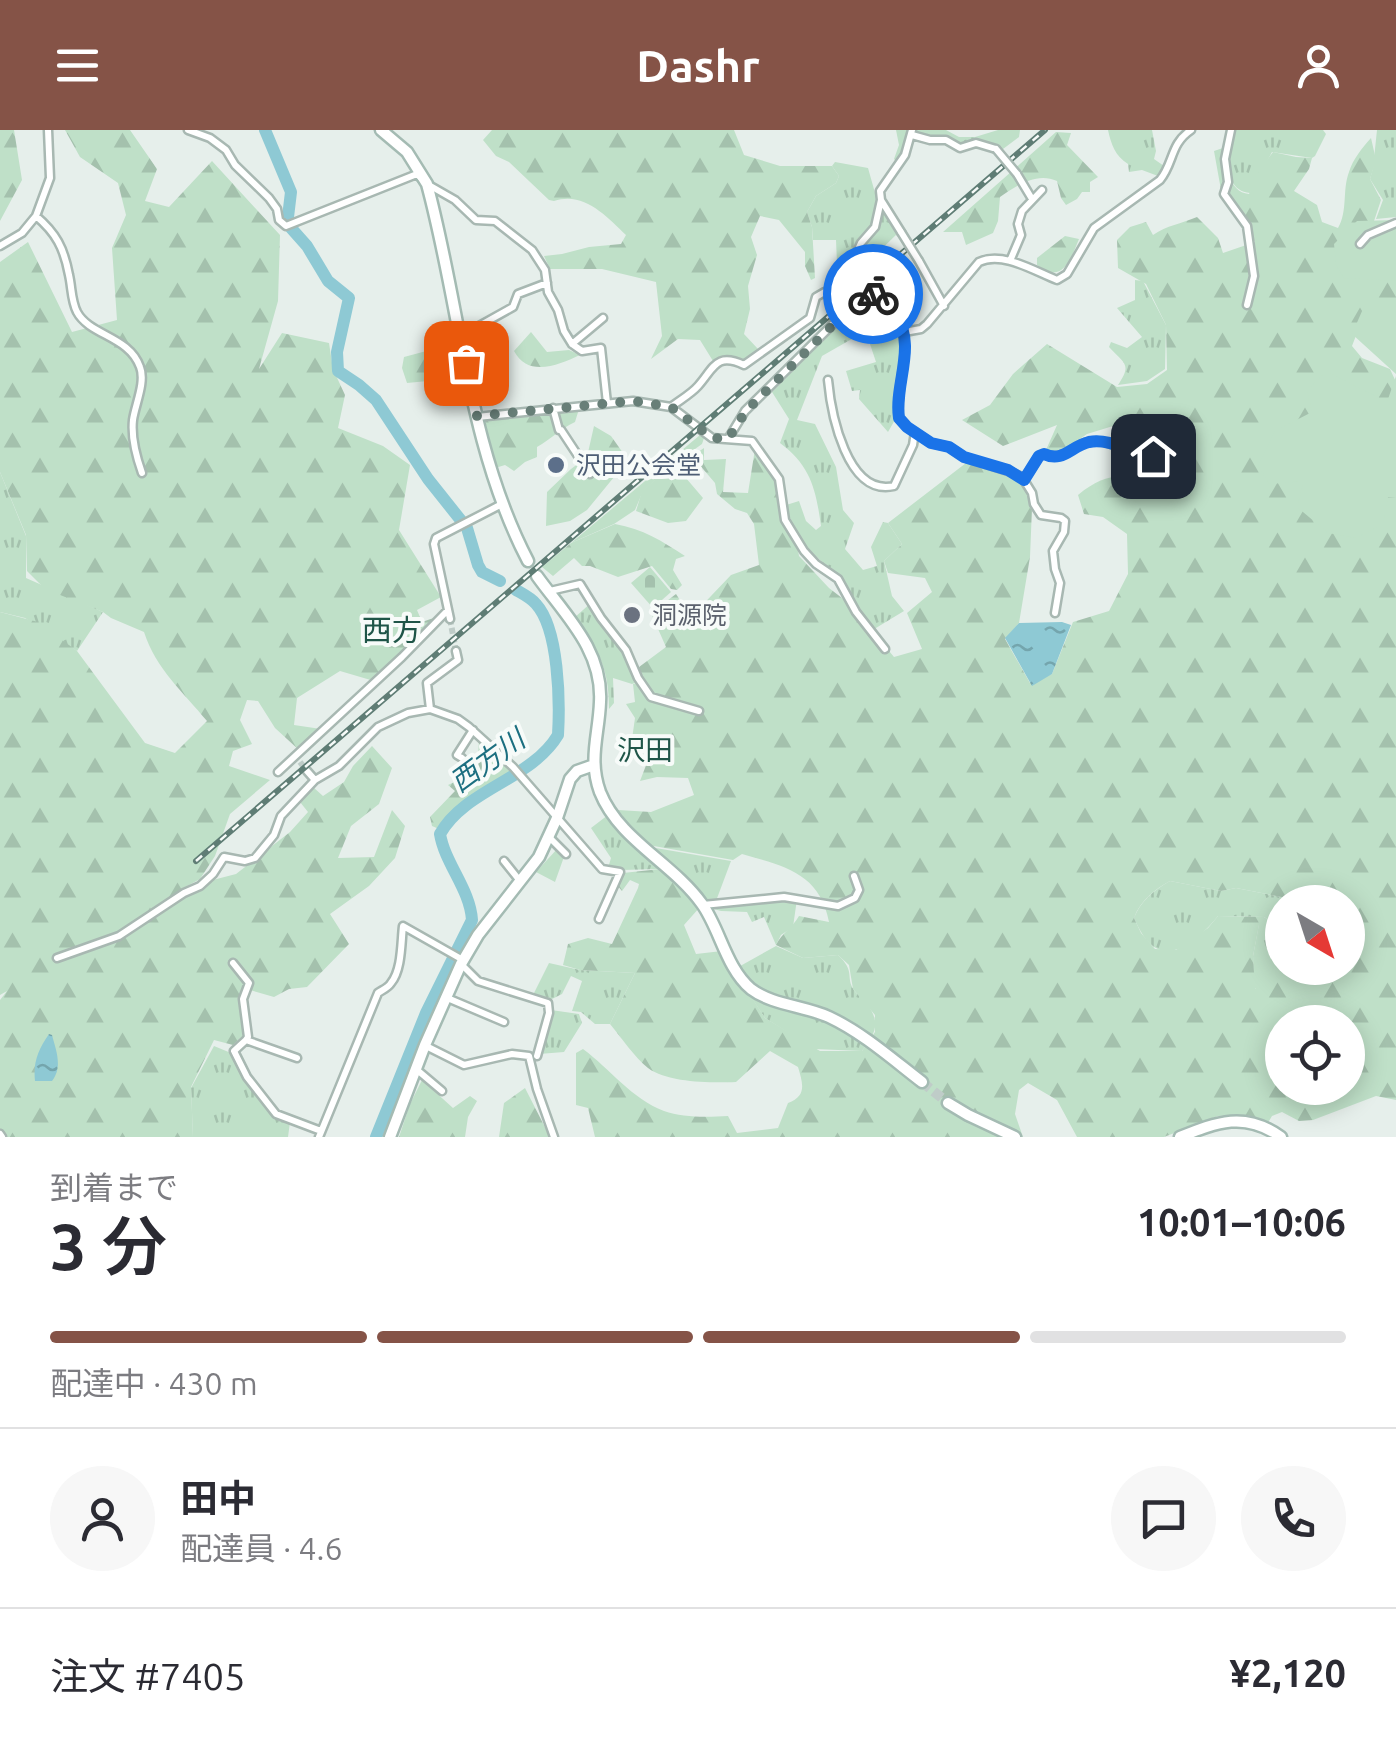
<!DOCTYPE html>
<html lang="ja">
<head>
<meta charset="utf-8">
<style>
  :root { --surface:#fff; --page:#f7f7f7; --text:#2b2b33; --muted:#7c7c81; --line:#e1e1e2; --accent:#855347 }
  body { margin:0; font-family:Ubuntu,"Noto Sans JP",sans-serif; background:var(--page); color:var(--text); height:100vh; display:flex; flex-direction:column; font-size:38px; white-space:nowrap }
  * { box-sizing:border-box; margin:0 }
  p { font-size:32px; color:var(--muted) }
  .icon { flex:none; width:55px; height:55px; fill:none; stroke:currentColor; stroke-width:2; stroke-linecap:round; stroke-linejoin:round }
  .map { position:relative; height:1007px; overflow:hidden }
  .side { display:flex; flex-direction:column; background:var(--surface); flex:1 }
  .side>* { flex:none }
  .needle { width:65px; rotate:141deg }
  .tools { position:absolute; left:1265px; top:755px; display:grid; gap:20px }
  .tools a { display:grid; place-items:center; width:100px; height:100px; border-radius:50%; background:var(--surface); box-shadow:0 5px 25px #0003; font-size:50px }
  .pin { position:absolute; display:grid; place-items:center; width:85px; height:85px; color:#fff; margin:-42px; border-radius:20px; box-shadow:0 5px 15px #0006 }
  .courier { position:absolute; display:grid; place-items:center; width:100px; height:100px; margin:-50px; border:8px solid #1a73e8; border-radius:50%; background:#fff; color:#222; box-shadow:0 2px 12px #0007 }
  .headline em { font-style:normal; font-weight:600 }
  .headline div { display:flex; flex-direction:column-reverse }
  .headline { display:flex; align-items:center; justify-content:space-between; height:170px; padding:0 50px }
  h1 { font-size:65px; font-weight:600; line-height:75px }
  .bar { display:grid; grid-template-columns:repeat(4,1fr); gap:15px 10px; align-content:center; height:120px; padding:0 50px }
  .bar i { height:12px; border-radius:8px; background:var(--line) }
  .bar .on { background:var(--accent) }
  .bar p { grid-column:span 4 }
  .line { display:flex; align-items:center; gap:25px; padding:0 50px; border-top:2px solid var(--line) }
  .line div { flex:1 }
  .round { display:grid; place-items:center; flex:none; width:105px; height:105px; border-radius:52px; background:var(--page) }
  header { display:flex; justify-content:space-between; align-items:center; height:130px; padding:0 50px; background:var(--accent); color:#fff; font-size:45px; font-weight:600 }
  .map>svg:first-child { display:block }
</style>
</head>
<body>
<header><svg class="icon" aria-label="menu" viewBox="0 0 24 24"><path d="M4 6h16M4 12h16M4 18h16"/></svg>Dashr<svg class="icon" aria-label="person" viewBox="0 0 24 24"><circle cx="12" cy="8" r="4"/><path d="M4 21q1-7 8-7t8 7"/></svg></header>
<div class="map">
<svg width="1396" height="1007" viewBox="0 0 1396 1007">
  <defs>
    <pattern id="grass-tufts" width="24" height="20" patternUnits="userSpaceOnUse" patternTransform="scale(2.5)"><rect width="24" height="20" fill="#bfe0c8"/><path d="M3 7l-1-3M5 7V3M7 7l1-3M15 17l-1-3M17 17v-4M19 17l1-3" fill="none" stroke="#a4c1ad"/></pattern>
    <pattern id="forest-firs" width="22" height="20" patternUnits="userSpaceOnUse" patternTransform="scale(2.5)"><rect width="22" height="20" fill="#bfe0c8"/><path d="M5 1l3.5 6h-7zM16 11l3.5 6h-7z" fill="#a4c1ad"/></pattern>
    <pattern id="cemetery-stones" width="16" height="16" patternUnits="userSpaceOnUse" patternTransform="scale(2.5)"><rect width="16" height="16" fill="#bfe0c8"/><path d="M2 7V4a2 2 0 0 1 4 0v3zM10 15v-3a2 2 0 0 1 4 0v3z" fill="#a4c1ad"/></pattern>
    <pattern id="water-ripples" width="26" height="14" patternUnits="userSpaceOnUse" patternTransform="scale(2.5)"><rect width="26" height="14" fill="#8ec9d4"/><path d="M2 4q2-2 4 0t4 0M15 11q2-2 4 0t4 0" fill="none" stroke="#74a5ad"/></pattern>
  </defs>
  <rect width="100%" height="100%" fill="#e6efeb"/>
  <path fill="url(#grass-tufts)" d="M896 0H946L959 7H975L998 0H1020L1019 7 1003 19 982 10 960 14 946 7 934 9 910 2 903 24 897 32 894 29 899 15Z
    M1108 0H1152L1156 21 1154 29 1164 36 1158 46 1142 40 1129 42 1128 34C1115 26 1111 14 1108 0Z
    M1231 0H1323L1326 4 1315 26 1312 28 1272 22 1250 63C1221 60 1227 20 1231 0Z
    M1377 0H1396V87L1376 89 1383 70 1370 49 1373 38Z
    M835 32 868 38 879 77 898 103 832 167 846 137 837 133 836 110H813L812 97 807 82 816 66 836 53 839 46 832 36Z
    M1135 150 1143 151 1166 195 1165 239 1147 251 1118 255C1132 234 1125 234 1109 217L1111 212 1127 218 1142 207 1117 178 1135 170Z
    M844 190 858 199 857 206 822 226 797 290 815 294 836 337 843 380 854 393 845 419 863 440 877 436 871 417 883 392 888 393 902 414 884 431 892 466 904 481 871 501 851 475 841 450 800 411 786 388 783 376 799 371 806 391 816 400 821 396C816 360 811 336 780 313L789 289 772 262Z
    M894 201C916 225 893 245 893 271 893 277 895 282 896 288L888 302 859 269 860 260 852 261 846 241 876 232 870 214Z
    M700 305 704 308 702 314 674 334 643 361 635 380 614 394 571 413Z
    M0 342 26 406V448L103 482 77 521 25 488 0 482Z
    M592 472 626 521 639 551 632 554 613 548 614 573 609 579C609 538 599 520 574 488Z
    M608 685 624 706 660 739 622 740 608 738 611 728 591 698Z
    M650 717 731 731 716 771 703 772Z
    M558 718 565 724 555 752 536 742Z
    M1170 751 1221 761 1236 758 1307 772H1282V798L1264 787 1218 786C1206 801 1179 829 1158 819 1146 814 1139 799 1134 788 1140 772 1155 759 1170 751Z
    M766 769H797L793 797 781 805 776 815 764 787 752 792 747 782 721 781 710 778Z
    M1259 794 1273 799 1282 807V838H1297L1295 842 1254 859 1253 826Z
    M776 816 803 828 838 825C856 842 845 847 854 860 857 865 862 867 865 871 881 892 877 901 862 921L814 919 765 888 733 840Z
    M549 833 580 840 635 843 610 894H595L581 882 572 881 582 851 571 846 562 864 548 871 533 865Z
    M551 880 579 884 582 893 564 922 539 924Z
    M214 916 231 923 244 946 274 985 290 992 288 1007H193L191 958Z"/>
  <path fill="url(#forest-firs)" fill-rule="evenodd" d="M0 0H14L22 50 0 91Z
    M65 0H130L157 39 145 71 169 77 212 31 280 105 278 171 259 239 282 203 329 213 333 239 345 265 338 298 383 316 410 335 399 400 441 467 417 480 422 492 445 484 374 551 340 541 297 568 294 595 321 599 299 620 275 598 258 571 247 570 240 590 252 614 233 621 229 636 270 650 230 684 215 726 200 749 180 760 154 787 205 752 236 744 290 702 308 682 300 672 313 657 323 666 344 652 353 636 372 616 392 638 379 674 351 696 338 728 374 727 392 680 405 696 395 728 369 756 330 784 349 814 307 857 289 859 274 867 250 860 244 869 245 904 233 915 214 910 191 957 193 1007H0V870L7 861 0 865V482L38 492 77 521 145 613 175 623 207 591C183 562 156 539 144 502L111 488 103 482 45 459 27 441 26 405 0 342V132L28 112 72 202 117 190 112 118 126 85 118 53 80 27Z
    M492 0H734L744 25 780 36H832L839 46 836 53 816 66 807 82 812 97 815 148 811 150 805 136V122L779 90 760 86 751 107 757 125 748 156 750 179 744 204 758 219 745 231 729 227 713 231 700 210 678 209 651 229 662 206 656 152 602 139H550L544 126 562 124 589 117 621 114 626 105C606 86 584 61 554 71L549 70 509 32 496 26 483 10Z
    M1056 2 1071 3 1067 15 1098 47 1090 52V62H1082L1077 69 1066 75 1061 68 1057 51C1037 42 1017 55 1000 67L998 91 993 103 966 115 962 102H943Z
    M1371 8 1376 30 1370 49 1381 70 1373 94 1396 148V183L1362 190 1352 216 1362 228 1390 239 1396 252V970L1376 966 1313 990 1299 991 1282 982 1272 986 1266 996 1248 985 1218 986 1164 1007H1077L1057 970 1028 953 1019 960 1015 984 1023 1007H595L588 978 576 975V923L583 919C610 939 632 969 664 981 683 988 708 987 728 986L737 1003 778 998 788 973C807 966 803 954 798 937L770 921 736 952C712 953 668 953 648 938 635 928 621 907 610 894L635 843 580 840 563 835 568 814 588 808 612 814 638 758 639 754 630 750 622 761 617 755 623 743 660 739 676 751 700 777 684 795 696 824 722 821 765 888 820 921H862L875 902V885L853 859 849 835 838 825 803 828 776 815C782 803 792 798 799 786L829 792C820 743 784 736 742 724L733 730 648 715 629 695 618 680 651 682 694 665 688 648 657 647 640 651 650 625 651 611 632 609 635 588 626 574 635 572 633 554 640 552 635 540 666 517 651 483 676 464 691 487 731 445 759 435 754 394 747 383 735 379 717 364 715 353 692 326 704 318V330L726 329 723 362 748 363 755 319 777 351 779 375 783 391 797 413 799 426 829 458 851 475 894 527 922 519 907 483 932 462 925 448 888 443 884 431 902 414 888 393 966 333 993 338 1022 350 1032 378 1030 427 1019 493 1005 509 1030 553 1052 544 1073 492 1109 481 1128 444 1127 404 1103 387 1084 384 1078 365C1113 337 1126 347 1166 356L1160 300 1123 293 1087 304 1058 324 1046 320 1057 295 1003 316 962 290 990 275 1013 244 1047 214 1117 257 1147 254 1167 240 1166 195 1146 154 1118 138 1117 110 1130 97 1146 92 1153 105C1167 95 1181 94 1197 87L1218 108 1223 123 1255 112 1221 60 1214 21 1226 17C1226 35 1228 62 1249 64L1261 38 1273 22 1296 27 1312 28 1309 39 1294 61 1317 75 1322 92 1338 98C1348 81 1342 60 1349 42 1353 29 1362 18 1371 8ZM1170 751 1221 761 1236 758 1307 772H1348V838H1297L1295 842 1285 845 1271 839 1269 851 1259 853 1255 859 1253 826 1259 795 1273 799 1282 807V798L1264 787 1218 786 1208 798 1176 820 1155 819 1141 803 1134 788C1140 771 1155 759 1170 751ZM1282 892H1348V958H1282Z
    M1065 106 1079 109C1070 131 1062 155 1037 135V128Z
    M531 202 547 222 569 220 580 225C559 235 528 248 514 221Z
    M445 216H454L459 231V244L438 250 407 253 402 238 404 227Z
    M579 279 575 292C560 299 551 309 537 317V327L525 332 514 341 505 335 492 339 485 290 547 285Z
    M594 296 611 306 628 330 587 380 570 391 546 396 547 362 571 339 587 327Z
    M674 334 703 368 686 391 668 393 636 381 642 361Z
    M615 394C643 399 662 411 685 426L676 429 673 440 682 455 677 460 671 459 652 436 618 447 590 436H582L574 428 553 446 542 437 571 413Z
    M479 611 511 641 492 658 457 679 439 699 432 696 430 687 455 661 448 655 477 641Z
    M422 950 453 978 470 966 477 971 468 987 465 1007H399L410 974Z
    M525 958 550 1007H499L504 973Z"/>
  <path fill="url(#cemetery-stones)" d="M650 437 671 462 653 478 631 453Z"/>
  <path fill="#bfe0c8" d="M1396 90V151L1344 148 1336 135 1334 114 1357 91Z
    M1366 172 1396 182V244L1352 204Z
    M1326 241 1387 272 1396 246V368L1388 367 1383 394 1356 408 1328 403 1297 377 1304 351 1269 354 1258 335 1275 301 1312 282 1307 261Z"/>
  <path fill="url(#water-ripples)" d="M1062 492 1071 495 1052 544 1032 556 1005 508 1019 493Z
    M49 904 52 905C56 920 63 937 52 951H35C33 932 38 920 49 904Z"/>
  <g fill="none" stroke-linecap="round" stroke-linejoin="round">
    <path stroke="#8ec9d4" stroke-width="12" d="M265 0 291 62 288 87 291 98 307 116 328 151 349 168 337 222 338 241 359 255 376 270 428 349 467 398 478 435 482 442 500 451
      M376 1007 426 883 472 790C470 759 445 734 440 704 465 659 531 650 558 605 560 572 559 499 536 474 531 468 523 464 516 460"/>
    <path stroke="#bfccc8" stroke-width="6" stroke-dasharray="6 3" stroke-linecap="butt" d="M855 144 868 159
      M450 489 456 521
      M300 632 307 641"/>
    <path stroke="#bfccc8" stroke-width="10" stroke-dasharray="10 5" stroke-linecap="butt" d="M922 952 948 973"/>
    <g stroke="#a8b8b2" stroke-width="11">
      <path id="street" d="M188 0 210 8 226 20 235 35 269 68 277 79 279 90 286 96 417 44 427 54 455 70 476 90 495 91 532 120 545 140 548 162 558 180 564 201 572 214 582 221 601 218 607 273
        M1231 0 1225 29 1228 52 1224 64 1247 96 1254 146 1247 175
        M912 5 930 10H946L960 18 976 13 996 19
        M1017 44 1032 69
        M36 86C56 103 64 118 69 145 72 158 71 170 77 182 90 206 129 206 140 237 146 252 135 275 133 290 131 308 136 326 142 343
        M901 102 881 70 880 61 905 25 912 0
        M1360 114 1368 105 1396 93
        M0 116 22 103 36 86 50 48 48 0
        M919 131 944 176
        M1010 131 1021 105 1018 94 1022 81 1042 60
        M904 202 921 199 927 194 979 132C1003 121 1034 141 1057 150L1067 144 1094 98 1160 50C1174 33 1170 14 1191 0
        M461 206 513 177 518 164 547 153
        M572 214 603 188
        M828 250C831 283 847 367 894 356L913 315 915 302
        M671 277C680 270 691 264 698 256 714 238 716 222 744 235L810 188 816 167 828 160 840 139 851 135 861 113 875 97 881 70
        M553 278 559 300H561L590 344
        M477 287 633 271 671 277 712 308 752 311 779 349 785 390 804 421 816 434 838 449 856 482 885 519
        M728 309 745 281 840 187 872 164C884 168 889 175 896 185 917 216 894 253 899 288L907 297 931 313 949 317 964 327 1008 341 1022 347 1032 363 1034 374 1041 385 1061 388 1065 391 1064 402 1053 421 1055 439 1060 453 1055 483
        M1024 350 1039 326 1044 324C1063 332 1071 316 1088 312 1108 308 1125 321 1143 325 1154 327 1164 326 1175 326
        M550 461 580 454 601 488 626 520 638 548 651 567 699 581
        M450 489 434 414 436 408 502 374
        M430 579 427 553 458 530 456 521
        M462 628 457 625 473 600
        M307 641 315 650
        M278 642 402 527 448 480
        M549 707 566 724
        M504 731 520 751
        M703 775 784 767 838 776 855 768 859 760 854 746
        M57 828 119 806 184 763 200 756 213 744 224 727 245 731 255 728 274 705 281 686 315 650 339 636 378 597 408 583 430 579 458 589 469 597 513 637 602 739 620 742 599 789
        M233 833 249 853 243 869 248 907 246 910
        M461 834 478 851 548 873 549 883 537 926
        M445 867 504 892
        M426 916 464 935 512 924 529 926 537 959 554 1007
        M297 928 246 910 234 921 247 947 276 984 321 1001
        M416 939 442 961
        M0 1004 2 1007
        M319 1007 378 863C382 860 388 858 391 853 402 840 401 813 403 796L463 830"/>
    </g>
    <g stroke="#a4bbb3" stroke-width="15">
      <path id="secondary" d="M381 0 407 22 427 54C461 179 467 314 528 431
        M537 446C565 485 603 520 600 572 599 604 588 629 600 662 619 710 673 733 702 774 720 799 726 838 751 859 772 875 805 876 829 887 863 903 892 929 922 952
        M948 973 968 985 1015 1007
        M390 1007 425 915 461 834 478 805 539 727 557 688 570 649 577 641 594 635
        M1180 1007C1217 992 1245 981 1281 1007"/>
    </g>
    <use href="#street" stroke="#fff" stroke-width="6"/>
    <use href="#secondary" stroke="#fff" stroke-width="10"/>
    <g stroke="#5f7d75" stroke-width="6">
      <path id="rail" d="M196 731 1045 0"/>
    </g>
    <use href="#rail" stroke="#f7fbf9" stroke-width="2.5" stroke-dasharray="8" stroke-linecap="butt"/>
    <g stroke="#a8b8b2" stroke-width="11" stroke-linecap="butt">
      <path id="street-bridge" d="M996 19 1017 44
        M901 102 919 131"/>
    </g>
    <use href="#street-bridge" stroke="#fff" stroke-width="6"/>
  </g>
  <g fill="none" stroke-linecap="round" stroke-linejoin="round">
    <path stroke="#687f78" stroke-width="10" stroke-dasharray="0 18" d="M466 233 477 286 633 271 671 277 712 308 728 309 746 281 840 188 873 164"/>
    <path stroke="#1a73e8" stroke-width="12" d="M873 164C884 168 889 175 896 185 917 217 894 254 899 288L907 297 931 313 949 317 964 327 1008 340 1024 350 1039 326 1044 324C1063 333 1071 316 1089 312 1111 308 1132 323 1153 326"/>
  </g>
  <circle fill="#5c6f8a" stroke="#f7fbf9" stroke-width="4" cx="556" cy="335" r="10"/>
  <circle fill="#6b7280" stroke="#f7fbf9" stroke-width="4" cx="632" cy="485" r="10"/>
  <g text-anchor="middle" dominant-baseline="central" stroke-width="8" stroke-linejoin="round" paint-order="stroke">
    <g font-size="25" fill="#4e5e75" stroke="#f7fbf9" text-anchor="start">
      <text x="576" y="335">沢田公会堂</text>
    </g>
    <g font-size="25" fill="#5b616d" stroke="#f7fbf9" text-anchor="start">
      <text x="652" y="485">洞源院</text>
    </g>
    <g font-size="28" fill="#1f5548" stroke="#f7fbf9">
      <text x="645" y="619">沢田</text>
    </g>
    <g font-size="28" font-style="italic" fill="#1c6f80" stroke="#f7fbf9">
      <text transform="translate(487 630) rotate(-36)">西方川</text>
    </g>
    <g font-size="30" fill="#1f5548" stroke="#f7fbf9">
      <text x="392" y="500">西方</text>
    </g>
  </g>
</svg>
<div class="tools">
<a><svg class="needle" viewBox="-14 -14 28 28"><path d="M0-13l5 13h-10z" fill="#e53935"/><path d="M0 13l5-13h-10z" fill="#7c7c81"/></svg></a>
<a><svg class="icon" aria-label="locate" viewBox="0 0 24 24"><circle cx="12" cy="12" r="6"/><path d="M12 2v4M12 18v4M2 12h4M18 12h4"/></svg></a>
</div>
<div class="pin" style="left:466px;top:233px;background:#ea580c"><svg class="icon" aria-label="bag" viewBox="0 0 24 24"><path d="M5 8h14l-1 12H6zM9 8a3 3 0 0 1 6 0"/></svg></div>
<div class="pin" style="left:1153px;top:326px;background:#1f2937"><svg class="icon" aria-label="home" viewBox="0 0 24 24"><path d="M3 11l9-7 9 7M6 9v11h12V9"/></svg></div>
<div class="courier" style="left:873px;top:164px"><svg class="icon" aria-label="bike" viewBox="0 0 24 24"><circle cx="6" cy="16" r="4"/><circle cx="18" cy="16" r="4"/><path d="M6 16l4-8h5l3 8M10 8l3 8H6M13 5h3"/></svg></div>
</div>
<section class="side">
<div class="headline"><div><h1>3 分</h1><p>到着まで</p></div><em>10:01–10:06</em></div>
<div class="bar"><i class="on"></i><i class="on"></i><i class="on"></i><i></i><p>配達中 · 430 m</p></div>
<div class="line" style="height:180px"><a class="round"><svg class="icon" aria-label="person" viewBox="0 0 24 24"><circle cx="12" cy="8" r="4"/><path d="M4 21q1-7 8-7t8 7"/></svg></a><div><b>田中</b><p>配達員 · 4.6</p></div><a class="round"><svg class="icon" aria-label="chat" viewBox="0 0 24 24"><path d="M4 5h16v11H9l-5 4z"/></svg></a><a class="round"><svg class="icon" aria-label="phone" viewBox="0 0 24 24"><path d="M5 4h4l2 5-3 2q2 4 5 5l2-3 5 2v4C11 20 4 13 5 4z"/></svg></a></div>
<div class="line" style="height:130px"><div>注文 #7405</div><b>¥2,120</b></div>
</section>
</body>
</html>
